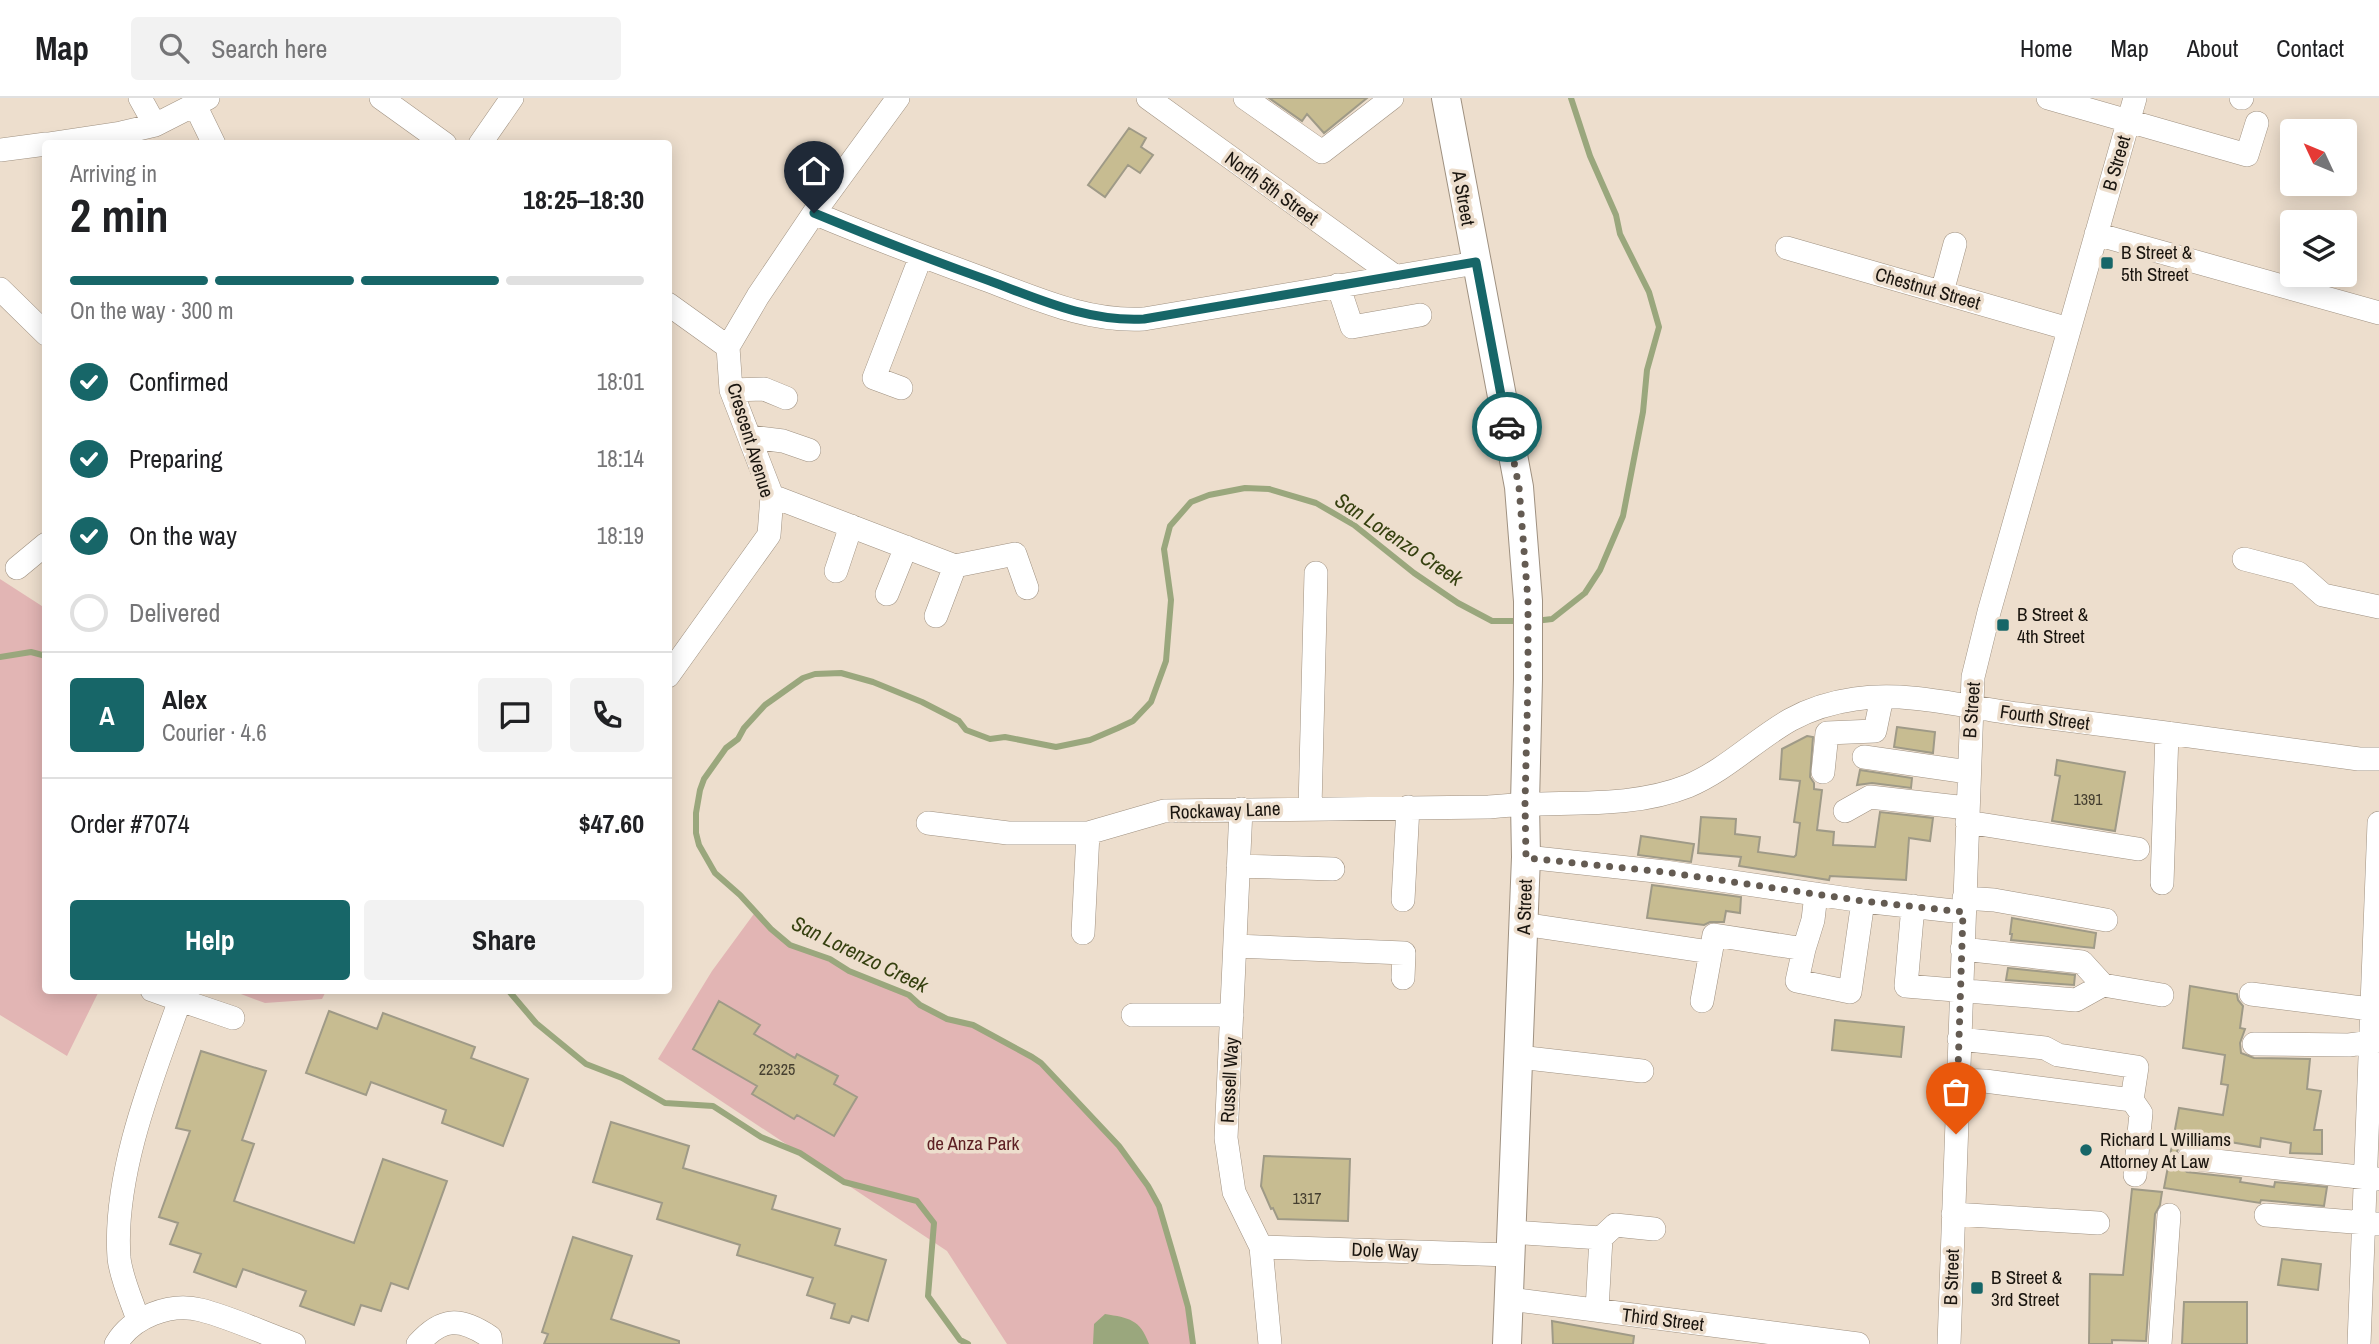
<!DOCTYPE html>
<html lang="en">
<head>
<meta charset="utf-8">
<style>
  :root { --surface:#fff; --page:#f2f2f2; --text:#202124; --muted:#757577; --line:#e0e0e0; --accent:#176668 }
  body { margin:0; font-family:"Archivo Narrow",sans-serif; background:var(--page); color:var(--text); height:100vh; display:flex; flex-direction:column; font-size:26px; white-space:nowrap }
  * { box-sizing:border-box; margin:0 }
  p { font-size:23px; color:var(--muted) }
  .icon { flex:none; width:38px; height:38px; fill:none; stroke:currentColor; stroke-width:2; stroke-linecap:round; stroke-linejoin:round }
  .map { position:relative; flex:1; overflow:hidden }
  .drawer { position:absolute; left:42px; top:42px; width:630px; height:854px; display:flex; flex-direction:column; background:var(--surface); border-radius:7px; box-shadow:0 4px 18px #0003 }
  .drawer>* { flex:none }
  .needle { width:46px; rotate:314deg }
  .controls { position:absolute; left:2280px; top:21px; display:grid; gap:14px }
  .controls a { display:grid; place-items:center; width:77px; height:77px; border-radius:7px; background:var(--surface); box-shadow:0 4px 18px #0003; font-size:35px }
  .pin { position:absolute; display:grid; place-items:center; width:60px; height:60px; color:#fff; margin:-72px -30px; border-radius:50% 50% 50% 0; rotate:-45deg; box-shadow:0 0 7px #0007 }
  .pin .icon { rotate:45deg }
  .courier { position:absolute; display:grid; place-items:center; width:70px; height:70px; margin:-35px; border:5px solid #176668; border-radius:50%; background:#fff; color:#222; box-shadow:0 2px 9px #0007 }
  .summary em { font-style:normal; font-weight:800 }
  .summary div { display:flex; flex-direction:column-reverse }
  .summary { display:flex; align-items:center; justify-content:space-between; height:119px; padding:0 28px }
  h1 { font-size:46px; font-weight:800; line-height:52px }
  .bar { display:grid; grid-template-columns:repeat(4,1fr); gap:10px 7px; align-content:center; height:84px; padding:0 28px }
  .bar i { height:9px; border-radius:5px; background:var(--line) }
  .bar .active { background:var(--accent) }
  .bar p { grid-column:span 4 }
  .line { display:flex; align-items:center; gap:18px; padding:0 28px; border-top:2px solid var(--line) }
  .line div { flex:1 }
  .round { display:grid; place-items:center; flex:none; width:74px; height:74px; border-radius:7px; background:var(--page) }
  ol { padding:0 28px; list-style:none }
  li { display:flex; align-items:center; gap:21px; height:77px }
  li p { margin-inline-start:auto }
  li .icon { padding:7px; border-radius:50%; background:var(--accent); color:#fff; stroke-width:4 }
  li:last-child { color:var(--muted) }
  li i { width:38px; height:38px; border:4px solid var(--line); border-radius:50% }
  .primary-button { display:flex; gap:14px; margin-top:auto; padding:14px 28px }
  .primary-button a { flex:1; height:80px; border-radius:7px; background:var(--accent); color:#fff; font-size:28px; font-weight:800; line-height:80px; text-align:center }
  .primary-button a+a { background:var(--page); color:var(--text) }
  header { display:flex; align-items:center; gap:42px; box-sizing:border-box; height:98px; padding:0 35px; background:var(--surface); border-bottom:2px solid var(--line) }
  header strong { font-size:33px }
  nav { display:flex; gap:38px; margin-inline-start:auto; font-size:24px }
  .search { width:490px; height:63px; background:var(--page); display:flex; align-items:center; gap:18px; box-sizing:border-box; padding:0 24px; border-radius:7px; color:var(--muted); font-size:26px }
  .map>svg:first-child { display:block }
</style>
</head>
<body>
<header>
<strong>Map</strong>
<div class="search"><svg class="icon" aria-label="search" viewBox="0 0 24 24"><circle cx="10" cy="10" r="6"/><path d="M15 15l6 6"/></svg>Search here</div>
<nav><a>Home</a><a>Map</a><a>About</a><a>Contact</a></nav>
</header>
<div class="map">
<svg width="2379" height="1246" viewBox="0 0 2379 1246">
  <rect width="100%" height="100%" fill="#eddecd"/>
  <path fill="#e2b5b4" d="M0 481 45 510 46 892 99 893 67 958 0 917Z
    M756 813 771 831 790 847 830 861 849 873 909 897 920 907 947 921 973 927 1041 965 1119 1048 1148 1088 1159 1108 1183 1197 1189 1210 1193 1246H1007L947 1153 658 961 712 873Z
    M233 893H326L322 901 265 905Z"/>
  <path fill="#9aa77d" d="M1105 1216C1129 1220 1140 1221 1149 1246H1093L1094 1226Z"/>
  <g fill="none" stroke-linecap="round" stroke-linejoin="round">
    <path stroke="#9aa77d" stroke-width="6" d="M1535 523 1552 521 1585 495 1600 472 1623 418 1643 314 1647 272 1659 229 1649 194 1620 136 1616 117 1590 58 1571 0
      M0 559 31 554 46 558
      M508 892 536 925 586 966 622 980 665 1005 713 1008 761 1039 800 1055 844 1084 917 1103 934 1125 928 1198 960 1242 968 1246
      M1193 1246 1188 1209 1176 1166 1159 1108 1148 1088 1119 1048 1041 965 1032 959 973 927 947 921 920 907 909 897 849 873 830 861 790 847 771 831 740 797 715 775 699 747 696 735V715L700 692 704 681 726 650 738 641 744 630 765 607 803 580 815 576 841 575 873 584 922 604 959 623 966 632 990 641 1005 639 1056 649 1090 642 1118 630 1133 623 1151 604 1166 563 1171 502 1164 451 1170 428 1191 404 1209 397 1245 390 1269 391 1316 405 1354 427 1414 475 1458 505 1492 523H1520"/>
  </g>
  <path fill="#c7bc91" stroke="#9f9a87" stroke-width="2" d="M1269 0H1367L1324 35 1307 16 1302 23Z
    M1129 30 1146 40 1141 49 1153 57 1140 75 1128 67 1105 99 1088 87Z
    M1897 629 1935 634 1933 655 1894 649Z
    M1807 638 1813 639 1810 679 1814 685V691L1822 692 1817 732 1834 734 1833 747 1875 749 1880 714 1933 720 1930 743 1909 740 1906 782 1830 778 1829 782 1739 768 1741 759 1698 755 1701 719 1736 721 1735 736 1760 739 1758 754 1794 759 1796 757 1800 725 1794 724 1800 683 1780 681 1782 651Z
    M2057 662 2125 674 2115 733 2052 723 2060 678 2055 677Z
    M1860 672 1912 680 1911 690 1872 685 1857 687Z
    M1641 738 1694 746 1691 764 1638 757Z
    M1652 787 1741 799 1740 815 1726 813 1724 824H1710L1704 827 1647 820Z
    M2012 820 2096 835 2094 850 2011 842 2012 836H2010Z
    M2008 870 2075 877 2074 887 2006 882Z
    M2190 888 2237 896 2238 902 2243 908 2240 930 2245 931 2240 945 2241 955 2254 960 2310 961 2307 991 2321 993 2314 1032H2322V1056L2290 1055 2291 1045 2261 1040 2260 1049 2200 1039 2199 1047H2184L2178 1051 2175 1059 2177 1066 2187 1074 2241 1080 2240 1084 2274 1089 2275 1084 2327 1089 2324 1108 2261 1102 2260 1105 2164 1090 2179 1010 2223 1017 2228 987 2221 986 2225 957 2183 950Z
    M719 903 760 927 754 936 795 960 797 956 838 978 834 986 857 999 834 1038 797 1017 794 1021 752 996 757 988 693 951Z
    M329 913 377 931 383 915 475 949 471 960 528 981 503 1048 442 1025 446 1012 371 984 366 997 306 975Z
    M1835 922 1904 929 1901 959 1832 952Z
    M201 953 266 973 242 1042 254 1046 234 1103 354 1145 383 1061 447 1083 408 1191 391 1185 381 1213 361 1207 354 1227 300 1208 306 1193 243 1171 236 1189 194 1174 201 1156 170 1146 178 1125 159 1119 190 1033 176 1030Z
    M611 1024 689 1048 683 1070 776 1098 772 1111 840 1131 835 1147 886 1162 868 1223 852 1218 849 1225 831 1220 835 1206 807 1197 813 1180 737 1157 740 1147 657 1121 662 1105 593 1084Z
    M1264 1058 1350 1061 1348 1123 1278 1121 1273 1110 1271 1111 1261 1088Z
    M2132 1091 2162 1094 2160 1107 2155 1116 2146 1243 2112 1242V1246H2089L2090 1176 2123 1177Z
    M573 1139 632 1158 611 1221 679 1243V1246H544L548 1236 542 1234Z
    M2282 1161 2321 1166 2318 1192 2278 1187Z
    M2184 1204H2247V1246H2182Z
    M1552 1223 1634 1238 1633 1246H1553Z"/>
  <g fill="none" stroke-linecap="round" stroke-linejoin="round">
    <g stroke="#9f9181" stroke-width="24">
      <path id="minor" d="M140 0 155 27
        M381 0 445 46
        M1148 0 1396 179
        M1245 0 1322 54 1392 0
        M2048 0 2247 57 2257 25
        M2241 0H2242
        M195 7 214 46
        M48 46 121 35 155 27 208 0
        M480 46 512 0
        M0 52 46 46
        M814 115C870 139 927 160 984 181 1038 201 1087 224 1144 221L1476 165
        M2096 136 2379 215
        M1787 150 2069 231
        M1338 187 1352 229 1420 217
        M0 191 46 236
        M1942 194 1955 146
        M668 206 728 249
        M901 290 874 280 921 158
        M731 292 764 291 786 300
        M750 339 783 343 809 352
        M772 398 955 468 1015 456 1027 490
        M2244 461 2298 475 2323 497 2379 509
        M17 470 46 446
        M836 473 851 428
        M887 496 906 449
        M936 518 955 468
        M668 578 769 437 772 398 731 292 728 249 758 198 814 115 898 0
        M1864 659 1968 674
        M1823 674 1827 635 1875 633 1882 599
        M1310 710 1316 475
        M1241 711 1226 1040 1234 1094 1261 1149 1270 1246
        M1845 713 1870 699 1967 710
        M1967 724 2138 751
        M928 725 1008 735H1088L1164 713 1489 709C1556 701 1625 713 1688 688 1726 672 1755 642 1790 622 1810 611 1833 604 1855 601 1909 593 1964 609 2018 616 2132 630 2245 645 2359 661H2379
        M1526 759 1665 774 1863 803
        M1238 768 1333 771
        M2162 785 2167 635
        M1964 800 1994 802 2106 822
        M1403 802 1408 709
        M1913 808 1906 888 2076 902 2103 887 2162 897
        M1523 826 1710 854
        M1083 835 1088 735
        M1235 848 1404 855 1403 880
        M1804 851 1813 822 1816 796
        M1962 851 2082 864 2103 887
        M2251 896 2370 911
        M180 902 233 920
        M1702 903 1714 837 1804 851 1797 883 1850 894 1863 803 1963 814
        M1133 917H1232
        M1959 941 2045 950 2058 957 2137 969 2132 1002
        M2254 946 2349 947 2379 943
        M1518 959 1642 973
        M1958 982 1985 983 2132 1002 2141 1015 2135 1077
        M2189 1060 2377 1081
        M1953 1116 2098 1125
        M2266 1117 2379 1126
        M1511 1134 1601 1140 1615 1127 1654 1131
        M1261 1149 1510 1157
        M1509 1201 1858 1246
        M1597 1212 1601 1140
        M138 1222C132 1203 121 1180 119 1160 113 1077 152 980 180 902L152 892
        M116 1246C132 1219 170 1204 201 1212 232 1220 263 1235 294 1246
        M418 1246C442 1219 460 1219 490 1239L491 1246
        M1949 1246 1973 579 1989 514 2135 0
        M2160 1246 2169 1117
        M2359 1246 2379 725"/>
    </g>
    <g stroke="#9f9181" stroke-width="30">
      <path id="major" d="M1446 0 1519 389 1528 503V581L1525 705 1526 759 1507 1246"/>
    </g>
    <use href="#minor" stroke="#fff" stroke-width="23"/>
    <use href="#major" stroke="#fff" stroke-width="28"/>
  </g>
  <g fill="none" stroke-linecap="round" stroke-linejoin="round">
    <path stroke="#645b52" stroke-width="7" stroke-dasharray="0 12.6" d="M1507 329 1519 389 1528 503V581L1525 705 1526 760 1665 774 1863 803 1963 814 1956 1036"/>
    <path stroke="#176668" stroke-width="9" d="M814 115C872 139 931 162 990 183 1041 202 1088 224 1144 221L1476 164 1507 329"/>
  </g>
  <g fill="#176668" stroke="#eddecd" stroke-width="2.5">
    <rect x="2100" y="158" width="14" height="14" rx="3.5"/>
    <rect x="1996" y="520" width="14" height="14" rx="3.5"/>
    <circle cx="2086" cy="1052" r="7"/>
    <rect x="1970" y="1183" width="14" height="14" rx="3.5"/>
  </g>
  <g text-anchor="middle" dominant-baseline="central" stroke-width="7" stroke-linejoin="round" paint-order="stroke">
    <g font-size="16" fill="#453f30">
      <text x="2088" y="701">1391</text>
      <text x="777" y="971">22325</text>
      <text x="1307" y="1100">1317</text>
    </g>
    <g font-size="19" fill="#1a150f" stroke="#eddecd">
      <text transform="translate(2116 65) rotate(-74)">B Street</text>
      <text transform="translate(1272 90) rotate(36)">North 5th Street</text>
      <text transform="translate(1464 100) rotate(80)">A Street</text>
      <text transform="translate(1928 190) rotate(16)">Chestnut Street</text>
      <text transform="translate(751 342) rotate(73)">Crescent Avenue</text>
      <text transform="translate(1971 612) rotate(-86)">B Street</text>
      <text transform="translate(2045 619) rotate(8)">Fourth Street</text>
      <text transform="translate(1225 712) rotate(-2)">Rockaway Lane</text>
      <text transform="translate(1524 809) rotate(-88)">A Street</text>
      <text transform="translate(1229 982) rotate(-87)">Russell Way</text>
      <text transform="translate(1385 1152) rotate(2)">Dole Way</text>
      <text transform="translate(1951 1179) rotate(-88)">B Street</text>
      <text transform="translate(1663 1221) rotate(7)">Third Street</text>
    </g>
    <g font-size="19" fill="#1a150f" stroke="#eddecd" text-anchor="start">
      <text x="2121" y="154">B Street &amp;<tspan x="2121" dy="22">5th Street</tspan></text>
      <text x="2017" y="516">B Street &amp;<tspan x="2017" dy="22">4th Street</tspan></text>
      <text x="2100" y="1041">Richard L Williams<tspan x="2100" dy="22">Attorney At Law</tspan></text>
      <text x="1991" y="1179">B Street &amp;<tspan x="1991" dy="22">3rd Street</tspan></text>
    </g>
    <g font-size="19" fill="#5e2024" stroke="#eddecd">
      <text x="973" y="1045">de Anza Park</text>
    </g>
    <g font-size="21" font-style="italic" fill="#35400f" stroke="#eddecd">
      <text transform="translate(1399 441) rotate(34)">San Lorenzo Creek</text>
      <text transform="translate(860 856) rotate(26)">San Lorenzo Creek</text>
    </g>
  </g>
</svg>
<div class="controls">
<a><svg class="needle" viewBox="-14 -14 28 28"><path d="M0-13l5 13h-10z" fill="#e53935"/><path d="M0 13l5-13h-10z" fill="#757577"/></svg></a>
<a><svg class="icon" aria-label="layers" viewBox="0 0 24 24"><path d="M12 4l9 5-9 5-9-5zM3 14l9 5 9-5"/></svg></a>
</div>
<div class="pin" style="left:1956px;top:1036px;background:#ea580c"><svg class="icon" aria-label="bag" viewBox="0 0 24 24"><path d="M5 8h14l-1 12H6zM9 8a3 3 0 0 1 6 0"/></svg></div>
<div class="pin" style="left:814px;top:115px;background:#1f2937"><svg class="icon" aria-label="home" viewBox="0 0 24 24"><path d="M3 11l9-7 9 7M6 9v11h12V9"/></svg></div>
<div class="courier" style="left:1507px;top:329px"><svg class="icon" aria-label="car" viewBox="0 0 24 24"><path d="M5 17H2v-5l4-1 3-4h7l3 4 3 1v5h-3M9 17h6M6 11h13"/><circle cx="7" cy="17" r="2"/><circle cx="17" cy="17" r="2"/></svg></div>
<section class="drawer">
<div class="summary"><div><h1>2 min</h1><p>Arriving in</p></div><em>18:25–18:30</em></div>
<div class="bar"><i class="active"></i><i class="active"></i><i class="active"></i><i></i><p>On the way · 300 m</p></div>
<ol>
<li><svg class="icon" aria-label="check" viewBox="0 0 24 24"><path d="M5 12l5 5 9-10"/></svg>Confirmed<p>18:01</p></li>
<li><svg class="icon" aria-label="check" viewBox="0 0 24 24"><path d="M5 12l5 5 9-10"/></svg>Preparing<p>18:14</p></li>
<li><svg class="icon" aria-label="check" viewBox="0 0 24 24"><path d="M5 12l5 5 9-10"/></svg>On the way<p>18:19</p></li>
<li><i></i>Delivered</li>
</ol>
<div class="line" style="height:126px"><b class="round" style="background:var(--accent);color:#fff">A</b><div><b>Alex</b><p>Courier · 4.6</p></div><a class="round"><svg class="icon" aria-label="chat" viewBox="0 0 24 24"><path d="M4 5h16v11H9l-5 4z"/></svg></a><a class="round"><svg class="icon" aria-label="phone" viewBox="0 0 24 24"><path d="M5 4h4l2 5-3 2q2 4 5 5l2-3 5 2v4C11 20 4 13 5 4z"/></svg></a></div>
<div class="line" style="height:91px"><div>Order #7074</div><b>$47.60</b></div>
<div class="primary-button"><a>Help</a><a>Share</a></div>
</section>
</div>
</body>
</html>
